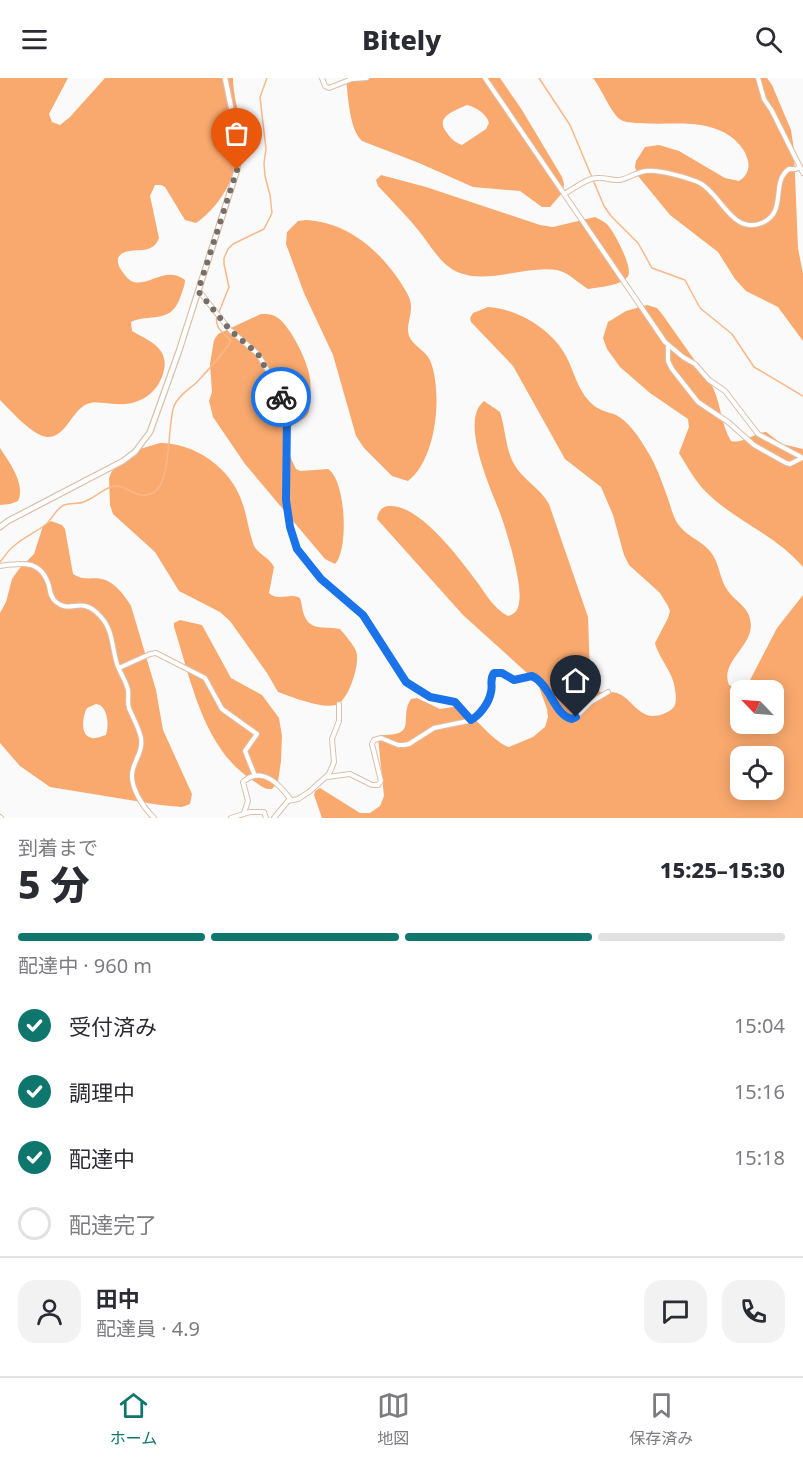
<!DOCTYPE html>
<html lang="ja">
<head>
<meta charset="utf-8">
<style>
  :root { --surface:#fff; --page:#f2f2f3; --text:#2b2b33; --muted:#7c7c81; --line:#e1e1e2; --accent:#0f766e }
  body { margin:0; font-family:"Noto Sans","Noto Sans JP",sans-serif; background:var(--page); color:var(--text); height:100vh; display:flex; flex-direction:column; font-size:22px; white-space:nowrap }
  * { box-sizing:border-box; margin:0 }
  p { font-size:20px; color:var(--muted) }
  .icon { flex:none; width:33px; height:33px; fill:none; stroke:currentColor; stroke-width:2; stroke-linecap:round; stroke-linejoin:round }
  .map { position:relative; height:740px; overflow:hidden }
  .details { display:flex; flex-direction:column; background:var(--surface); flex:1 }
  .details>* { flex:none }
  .needle { width:39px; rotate:295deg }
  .tools { position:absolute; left:730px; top:602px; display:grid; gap:12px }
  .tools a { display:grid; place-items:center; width:54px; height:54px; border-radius:12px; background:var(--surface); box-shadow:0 3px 15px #0003; font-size:30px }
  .pin { position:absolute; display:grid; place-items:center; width:51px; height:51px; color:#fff; margin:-62px -26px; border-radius:50% 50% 50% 0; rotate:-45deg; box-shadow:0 0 6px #0007 }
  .pin .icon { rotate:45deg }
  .courier { position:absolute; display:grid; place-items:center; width:60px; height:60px; margin:-30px; border:4px solid #1a73e8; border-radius:50%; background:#fff; color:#222; box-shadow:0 2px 8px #0007 }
  .overview em { font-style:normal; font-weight:800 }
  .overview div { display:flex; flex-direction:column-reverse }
  .overview { display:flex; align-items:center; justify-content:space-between; height:102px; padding:0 18px }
  h1 { font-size:39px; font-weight:800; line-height:45px }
  .bar { display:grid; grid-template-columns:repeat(4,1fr); gap:9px 6px; align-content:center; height:72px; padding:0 18px }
  .bar i { height:8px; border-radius:4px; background:var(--line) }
  .bar .current { background:var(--accent) }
  .bar p { grid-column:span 4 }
  .line { display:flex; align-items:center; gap:15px; padding:0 18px; border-top:2px solid var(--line) }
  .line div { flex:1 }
  .round { display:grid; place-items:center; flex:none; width:63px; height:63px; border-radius:18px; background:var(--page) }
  ol { padding:0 18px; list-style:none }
  li { display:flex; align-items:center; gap:18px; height:66px }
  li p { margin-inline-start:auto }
  li .icon { padding:6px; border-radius:50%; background:var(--accent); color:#fff; stroke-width:4 }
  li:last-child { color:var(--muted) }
  li i { width:33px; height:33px; border:3px solid var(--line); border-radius:50% }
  header { display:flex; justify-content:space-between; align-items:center; height:78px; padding:0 18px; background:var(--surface); font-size:27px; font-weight:800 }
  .tab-bar { display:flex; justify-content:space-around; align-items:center; height:84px; border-top:2px solid var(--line); background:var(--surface); font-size:16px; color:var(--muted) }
  .tab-bar a { display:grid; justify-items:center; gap:3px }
  .tab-bar .current { color:var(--accent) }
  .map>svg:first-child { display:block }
</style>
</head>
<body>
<header><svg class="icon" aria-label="menu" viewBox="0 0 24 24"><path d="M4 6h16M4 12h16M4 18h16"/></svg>Bitely<svg class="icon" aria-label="search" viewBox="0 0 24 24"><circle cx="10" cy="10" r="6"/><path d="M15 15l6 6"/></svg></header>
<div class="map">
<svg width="803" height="740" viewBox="0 0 803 740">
  <rect width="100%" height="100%" fill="#fafafa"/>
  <path fill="#f9a96e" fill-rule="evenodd" d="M0 0H68L49 36 52 44 60 47 70 39 105 0H233C233 16 238 31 240 46 245 82 226 125 196 145L185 142 165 109 161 107H155L150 118 159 160C152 181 126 165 118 180 117 187 121 192 125 197 140 219 163 184 185 202 185 208 182 214 180 220 170 247 149 235 131 244L132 253C147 262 169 269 164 292 159 315 139 328 117 326 106 326 94 322 85 327 71 335 65 360 47 359 33 358 10 332 0 322Z
    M346 0H500L522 32 562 99 564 106 563 114 550 129H542L520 113 473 109 419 85 362 63C349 51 348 17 346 0ZM467 27C476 29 487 36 489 45L486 51 462 67C455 64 452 62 447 55 434 39 454 33 467 27Z
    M593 0H767L772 7 791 52 794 72 798 170 803 196V263L778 229 746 213 735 201 718 174 670 137 638 98 635 89 636 83 645 69 659 67 679 73 725 100 739 103C747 98 751 89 747 80 745 72 739 66 734 61 706 39 672 48 640 45 634 45 627 45 621 42 612 37 601 10 593 0Z
    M381 97 426 109 540 147 553 149 595 139C601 142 607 145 610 150 616 158 633 190 628 198 622 208 599 209 588 211 578 205 568 194 557 192 527 187 488 206 460 195 441 188 431 168 419 153 406 137 392 123 378 108L376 102Z
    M306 142C346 144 377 170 399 202 403 209 408 215 410 222 414 235 405 247 409 258 413 268 425 272 430 282 443 314 437 381 408 403L392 398 364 370 356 358 333 277 304 215 286 166 287 154 298 143Z
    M647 227 657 230 662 236 710 304C721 322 720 345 731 363 743 366 754 355 766 354L782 366 803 371V489C776 457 735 443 706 414 695 403 687 388 679 375L689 349 688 341 650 315 620 289 607 271 603 260 608 244 626 233Z
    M488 229C519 231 552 252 566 278 574 293 577 310 589 323 597 332 605 333 616 337 628 343 640 360 646 371 656 386 662 404 668 421 671 429 673 439 678 446 685 457 700 462 709 472 720 484 719 501 728 513 735 523 748 529 750 541 757 567 719 582 729 607L738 611 748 606 777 550 803 517V740H322L314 717 315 713 320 710 360 735H370L380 728 384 718 378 660 380 657C420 658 398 640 411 621L417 620 440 631 459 628C475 638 494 665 509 669L533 659 545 649 548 639 547 631 539 609 527 595 463 537 377 441C378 434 381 429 388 428 419 425 460 481 477 504 486 516 494 531 508 538 515 536 518 532 519 525 523 507 507 454 500 435 491 411 459 343 484 323L500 334C505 349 506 373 514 386 523 402 540 410 549 426L588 539 590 595 593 610 604 616C624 608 631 631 647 637 654 640 667 636 673 630 677 626 676 617 675 612 674 595 659 581 655 565L668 540 670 533 668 528 660 515 629 487 624 477 613 437 601 409 565 381 513 288 471 244 470 240 473 235ZM741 612H774V645H741ZM741 678H774V711H741Z
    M261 236C268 236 273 236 278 240 291 249 309 286 310 301 311 310 311 324 309 333 306 344 289 345 286 355 284 366 291 381 296 391L300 393 328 391C346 402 349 472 335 486L325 481 245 386 213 339 209 323 212 314 210 286 214 262 218 256Z
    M160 365C195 365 231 390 242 424 247 437 248 451 253 465 256 476 269 478 274 489L269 515C279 524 289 514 300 520 302 526 302 533 305 539 311 553 326 548 340 551 345 557 353 566 356 573 361 585 348 624 336 627 323 631 291 619 278 614L267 595 230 543 220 534 179 513 155 474 113 436 110 427 109 400 112 393 140 371Z
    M0 370C9 384 26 406 18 423L10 426 0 427Z
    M51 443 62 447 65 451 73 496C83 503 91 499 102 501 115 504 125 518 131 528L156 612 163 652 192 716 190 726 182 729 160 727 50 709 20 688 0 665V535L6 524 12 501 19 491 34 476 43 448ZM96 626 100 627C108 633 109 647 106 657 102 658 96 661 92 660 79 658 83 637 87 630Z
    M180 542 202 547 231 600 262 617 279 640 282 658 281 683 278 704 272 711C264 712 259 706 252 702 203 670 191 602 174 549V545Z"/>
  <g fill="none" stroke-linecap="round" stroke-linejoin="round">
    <path stroke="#f9b88a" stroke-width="1.5" d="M539 0 570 47 604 128 611 138 638 165 652 190 685 202 700 230 732 256 754 289 803 318
      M219 234 229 209 224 186V180L228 171 233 166 264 151 272 135 270 117 265 98 264 85 266 71 260 19 267 0
      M0 484C5 478 9 471 15 467 24 459 36 454 45 447 53 441 55 431 64 427 71 424 79 427 86 423 96 419 104 410 114 408 128 406 135 423 153 415 172 405 167 347 174 328 178 318 188 312 196 305 208 292 222 278 231 263 224 255 214 250 217 238"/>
    <g stroke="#dcbfab" stroke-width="6">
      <path id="minor" d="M322 0 325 8 329 10 352 1 367 0
        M485 0 665 264 683 279 695 286 709 302 725 313 758 356 803 380
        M758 0 764 21 772 33 803 95
        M564 116C574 111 586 100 597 100 605 99 612 103 620 102 629 100 637 94 646 93 658 91 689 100 700 105 721 116 732 157 762 145 788 134 770 104 789 91H796L800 88
        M199 213 230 252 258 276 278 310 285 327 287 339 286 422 290 449 297 471 321 501 363 537 407 604 430 619 455 624 471 642
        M668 268V283L672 291 698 324 728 344 754 367 786 385 790 386 802 380
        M0 488C22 485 41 481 49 508 50 514 51 520 56 524 72 537 81 516 101 539 113 552 112 570 117 586 120 595 126 603 128 612 129 618 127 624 129 630 133 640 139 650 141 660 143 672 136 680 133 691 128 707 143 729 154 740
        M119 590 150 576 156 575 205 600 222 631 257 656 245 673 255 698
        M327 699 350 696 372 707H378L381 703 372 666 374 662 381 660 398 667H403L409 666 434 650 473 642 487 624 491 614V599L494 595H502L514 602 532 598 538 601 565 639 569 641 576 639 591 624 608 614
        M244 735 248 723 243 704C262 687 280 707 291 722
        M0 739 1 740
        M231 740 250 734H264L266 740
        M274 740 288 723 298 721 309 714 329 696 334 684 332 661 339 643V626"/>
    </g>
    <g stroke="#dcbfab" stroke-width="7">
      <path id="secondary" d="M0 449 8 443 123 383 135 374 150 354 179 273 237 92 239 68 225 0"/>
    </g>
    <use href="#minor" stroke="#fff" stroke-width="4"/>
    <use href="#secondary" stroke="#fff" stroke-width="4.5"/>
  </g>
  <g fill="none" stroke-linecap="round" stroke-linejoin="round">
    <path stroke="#756e69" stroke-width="6" stroke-dasharray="0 10.8" d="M237 92 198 213 230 252 258 276 281 319"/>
    <path stroke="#1a73e8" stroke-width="8" d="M281 319 287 339 286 422 290 449 297 471 321 501 363 537 406 604 430 619 455 624 471 642C480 637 489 625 491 614 493 607 489 602 494 595H502L514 602 532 598C550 606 554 637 572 641L576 639"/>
  </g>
</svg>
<div class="tools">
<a><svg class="needle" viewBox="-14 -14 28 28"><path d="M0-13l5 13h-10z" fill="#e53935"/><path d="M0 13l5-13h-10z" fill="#7c7c81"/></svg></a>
<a><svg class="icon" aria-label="locate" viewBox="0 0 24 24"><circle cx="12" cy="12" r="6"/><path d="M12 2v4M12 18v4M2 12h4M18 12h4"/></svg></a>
</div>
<div class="pin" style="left:237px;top:92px;background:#ea580c"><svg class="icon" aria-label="bag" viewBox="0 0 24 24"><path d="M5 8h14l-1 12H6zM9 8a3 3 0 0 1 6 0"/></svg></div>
<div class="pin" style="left:576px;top:639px;background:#1f2937"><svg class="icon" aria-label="home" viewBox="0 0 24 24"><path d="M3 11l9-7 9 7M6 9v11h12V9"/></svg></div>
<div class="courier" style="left:281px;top:319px"><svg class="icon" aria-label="bike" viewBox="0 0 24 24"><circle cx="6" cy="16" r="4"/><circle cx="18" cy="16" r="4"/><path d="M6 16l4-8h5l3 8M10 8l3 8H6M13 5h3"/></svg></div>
</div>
<section class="details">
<div class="overview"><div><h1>5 分</h1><p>到着まで</p></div><em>15:25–15:30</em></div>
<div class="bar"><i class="current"></i><i class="current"></i><i class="current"></i><i></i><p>配達中 · 960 m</p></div>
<ol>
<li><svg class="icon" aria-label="check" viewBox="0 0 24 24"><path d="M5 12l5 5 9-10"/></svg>受付済み<p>15:04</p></li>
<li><svg class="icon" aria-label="check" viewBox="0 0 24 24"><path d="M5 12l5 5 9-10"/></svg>調理中<p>15:16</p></li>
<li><svg class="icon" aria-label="check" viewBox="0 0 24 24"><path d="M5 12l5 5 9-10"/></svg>配達中<p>15:18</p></li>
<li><i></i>配達完了</li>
</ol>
<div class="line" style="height:108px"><a class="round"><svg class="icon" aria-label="person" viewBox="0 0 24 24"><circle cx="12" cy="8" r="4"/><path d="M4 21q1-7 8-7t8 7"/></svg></a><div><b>田中</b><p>配達員 · 4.9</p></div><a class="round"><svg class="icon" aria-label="chat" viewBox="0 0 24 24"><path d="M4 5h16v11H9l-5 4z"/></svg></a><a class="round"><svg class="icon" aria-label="phone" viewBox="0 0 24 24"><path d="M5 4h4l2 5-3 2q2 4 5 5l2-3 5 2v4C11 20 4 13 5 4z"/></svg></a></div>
</section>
<nav class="tab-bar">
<a class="current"><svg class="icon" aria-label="home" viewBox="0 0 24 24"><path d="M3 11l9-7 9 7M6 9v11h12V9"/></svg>ホーム</a>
<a><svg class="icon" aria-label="map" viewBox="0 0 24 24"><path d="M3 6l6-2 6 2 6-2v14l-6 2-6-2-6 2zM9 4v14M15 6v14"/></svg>地図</a>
<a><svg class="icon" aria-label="saved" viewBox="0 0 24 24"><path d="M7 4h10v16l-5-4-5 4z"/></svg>保存済み</a>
</nav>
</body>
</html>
